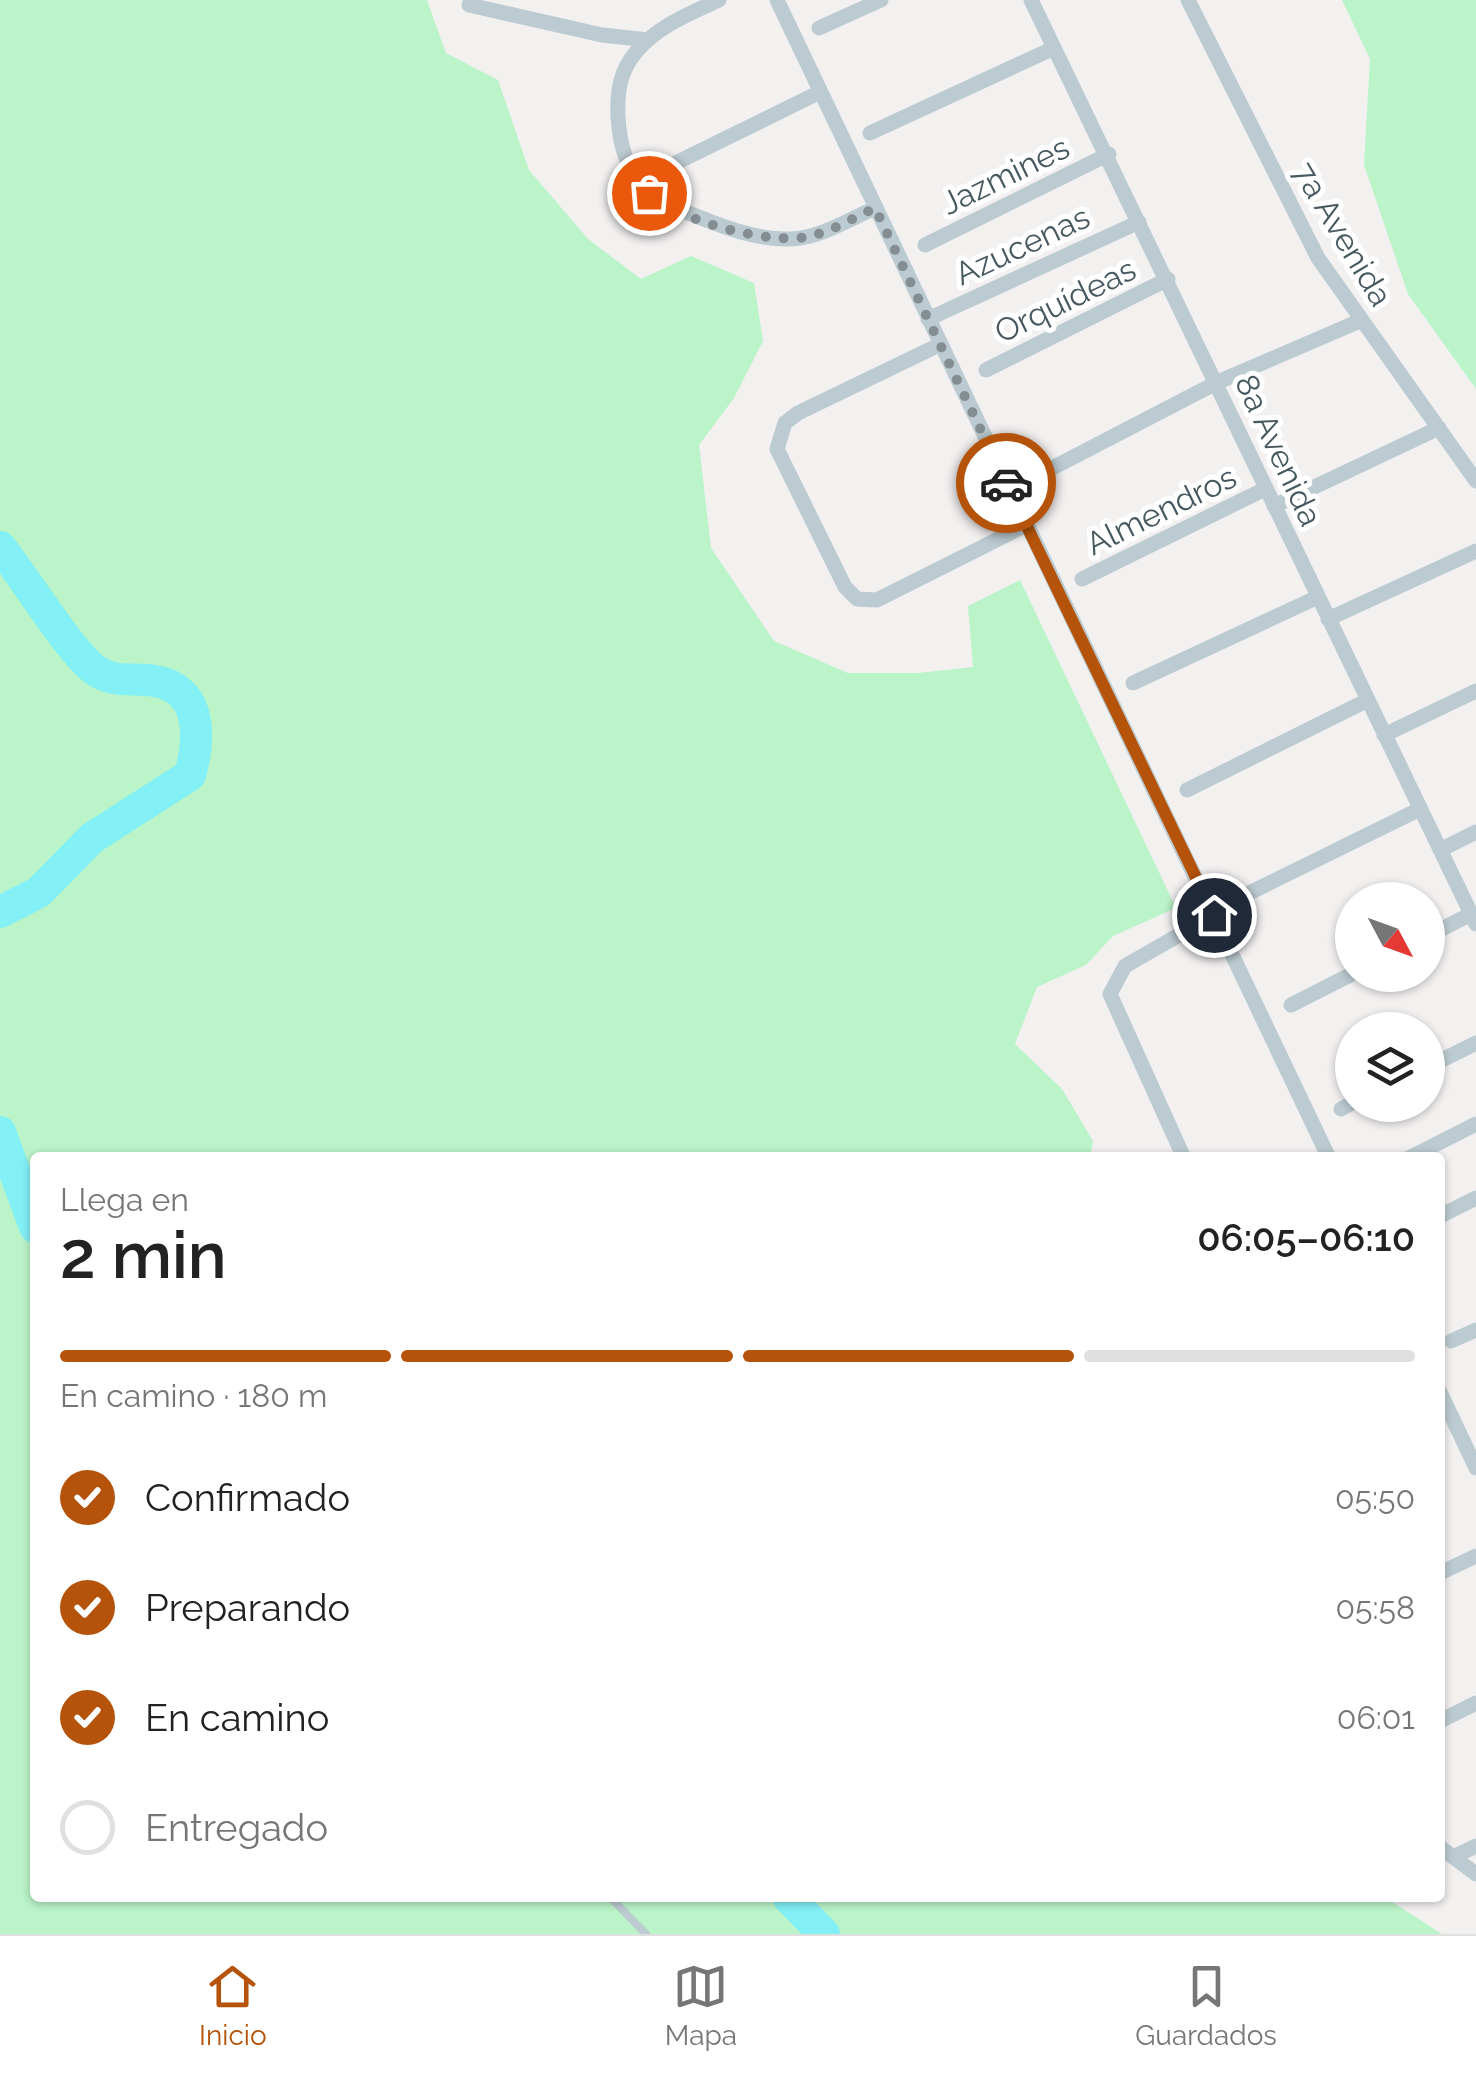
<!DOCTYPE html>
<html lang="es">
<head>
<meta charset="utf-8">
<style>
  :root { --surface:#fff; --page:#f6f6f6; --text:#222; --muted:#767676; --line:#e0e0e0; --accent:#b45309 }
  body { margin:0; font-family:Raleway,sans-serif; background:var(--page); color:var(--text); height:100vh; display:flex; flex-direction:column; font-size:38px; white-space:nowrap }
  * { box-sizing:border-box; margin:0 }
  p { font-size:32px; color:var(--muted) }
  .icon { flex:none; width:55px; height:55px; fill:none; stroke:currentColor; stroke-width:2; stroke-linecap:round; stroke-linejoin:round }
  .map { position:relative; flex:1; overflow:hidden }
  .drawer { position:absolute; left:30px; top:1152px; width:1415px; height:750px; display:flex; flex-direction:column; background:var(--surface); border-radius:10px; box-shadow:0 2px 8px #0004 }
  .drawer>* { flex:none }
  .needle { width:65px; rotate:131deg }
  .tools { position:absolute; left:1335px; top:882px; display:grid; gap:20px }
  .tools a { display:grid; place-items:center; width:110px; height:110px; border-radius:50%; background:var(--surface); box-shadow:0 2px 8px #0004; font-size:50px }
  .pin { position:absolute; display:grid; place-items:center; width:85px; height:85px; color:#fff; margin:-42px; border:5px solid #fff; border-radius:50%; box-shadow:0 2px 10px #0007 }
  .courier { position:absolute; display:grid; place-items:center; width:100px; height:100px; margin:-50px; border:8px solid #b45309; border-radius:50%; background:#fff; color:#222; box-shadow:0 2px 12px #0007 }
  .summary em { font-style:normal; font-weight:600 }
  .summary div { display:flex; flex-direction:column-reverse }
  .summary { display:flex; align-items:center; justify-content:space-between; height:170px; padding:0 30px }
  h1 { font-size:65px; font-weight:600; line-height:75px }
  .bar { display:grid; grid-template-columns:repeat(4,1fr); gap:15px 10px; align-content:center; height:120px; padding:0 30px }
  .bar i { height:12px; border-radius:8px; background:var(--line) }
  .bar .active { background:var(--accent) }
  .bar p { grid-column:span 4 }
  ol { padding:0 30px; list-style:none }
  li { display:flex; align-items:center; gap:30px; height:110px }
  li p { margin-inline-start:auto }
  li .icon { padding:10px; border-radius:50%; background:var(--accent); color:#fff; stroke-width:4 }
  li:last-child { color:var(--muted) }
  li i { width:55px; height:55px; border:5px solid var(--line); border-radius:50% }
  .tab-bar { display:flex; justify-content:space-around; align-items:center; height:140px; border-top:2px solid var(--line); background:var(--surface); font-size:28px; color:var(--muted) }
  .tab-bar a { display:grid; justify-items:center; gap:5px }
  .tab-bar .active { color:var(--accent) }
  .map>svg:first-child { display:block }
</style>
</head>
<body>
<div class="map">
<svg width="1476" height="1934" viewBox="0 0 1476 1934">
  <rect width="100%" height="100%" fill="#f3f0f0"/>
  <path fill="#baf4c8" d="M0 0H427L446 53 498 80 529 170 588 239 641 279 691 256 754 283 763 341 734 398 699 445 711 548 774 641 848 673H918L973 667 968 606 1020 580 1176 908 1113 936 1086 965 1037 987 1015 1044 1062 1089 1093 1141 1090 1157 35 1158V1898H1386L1442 1934H0Z
    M1342 0H1476V389L1408 294 1364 165 1370 59Z"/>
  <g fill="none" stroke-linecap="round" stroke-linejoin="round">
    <path stroke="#83f0f6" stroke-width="32" d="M0 547C23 575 70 652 95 670 115 684 133 677 155 681 203 689 200 739 190 775L92 838 39 892 0 912
      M0 1132 35 1227
      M789 1898 824 1934"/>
    <path stroke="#bccbd1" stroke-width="8" d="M612 1899 646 1934"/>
    <path stroke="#bccbd1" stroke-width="15" d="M719 0C689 14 658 26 636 52 620 71 617 91 618 116 621 182 652 200 709 221 734 231 762 240 790 239 820 238 848 220 875 208
      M777 0 1329 1158
      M1031 0 1476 924
      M1188 0 1318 258 1476 481
      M469 5 602 35 648 40
      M819 28 881 0
      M870 133 1054 48
      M639 181 820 92
      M925 245 1109 154
      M928 319 1139 222
      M939 345 798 413 785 423 777 449 845 587 857 599 877 600 1026 525
      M986 370 1168 279
      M1035 477 1218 382 1362 320
      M1274 506 1439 428
      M1082 579 1265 489
      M1328 619 1476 551
      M1133 683 1318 597
      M1384 735 1476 691
      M1187 790 1368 700
      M1440 850 1476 832
      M1239 898 1420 809
      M1428 936 1471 914
      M1291 1005 1352 974
      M1428 1067 1476 1043
      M1341 1109 1352 1103
      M1184 1158 1110 994 1125 966 1214 915
      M1409 1158 1476 1124
      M1440 1216 1476 1198
      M1451 1341 1476 1330
      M1440 1392 1476 1468
      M1440 1573 1476 1556
      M1440 1721 1476 1703
      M1440 1847 1476 1874
      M1453 1857 1476 1846"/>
  </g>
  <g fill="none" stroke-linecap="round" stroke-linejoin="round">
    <path stroke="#838d92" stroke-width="10" stroke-dasharray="0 18" d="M649 193C678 221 771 246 811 236 833 231 855 217 875 208L1006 483"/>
    <path stroke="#b45309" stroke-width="12" d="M1006 483 1214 915"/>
  </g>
  <g text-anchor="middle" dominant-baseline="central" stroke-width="10" stroke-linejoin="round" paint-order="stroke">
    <g font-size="32" fill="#465860" stroke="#fff">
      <text transform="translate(1005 175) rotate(-26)">Jazmines</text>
      <text transform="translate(1343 234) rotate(59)">7a Avenida</text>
      <text transform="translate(1022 245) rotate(-25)">Azucenas</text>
      <text transform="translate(1065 300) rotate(-26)">Orquídeas</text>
      <text transform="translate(1279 450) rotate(65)">8a Avenida</text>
      <text transform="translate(1161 510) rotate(-26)">Almendros</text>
    </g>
  </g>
</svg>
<div class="tools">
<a><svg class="needle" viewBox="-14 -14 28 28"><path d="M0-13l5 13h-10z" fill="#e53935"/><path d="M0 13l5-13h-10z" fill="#767676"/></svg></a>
<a><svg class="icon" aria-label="layers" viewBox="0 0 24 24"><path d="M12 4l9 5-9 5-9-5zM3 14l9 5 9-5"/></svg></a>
</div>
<div class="pin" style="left:649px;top:193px;background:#ea580c"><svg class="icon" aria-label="bag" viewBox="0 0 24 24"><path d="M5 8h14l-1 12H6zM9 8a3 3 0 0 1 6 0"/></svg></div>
<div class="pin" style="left:1214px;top:915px;background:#1f2937"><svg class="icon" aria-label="home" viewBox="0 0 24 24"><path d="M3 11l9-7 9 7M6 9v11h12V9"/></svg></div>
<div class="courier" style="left:1006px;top:483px"><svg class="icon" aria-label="car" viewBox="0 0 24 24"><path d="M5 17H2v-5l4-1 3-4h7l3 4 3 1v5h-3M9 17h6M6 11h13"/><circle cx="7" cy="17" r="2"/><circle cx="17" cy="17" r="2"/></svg></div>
<section class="drawer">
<div class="summary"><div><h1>2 min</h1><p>Llega en</p></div><em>06:05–06:10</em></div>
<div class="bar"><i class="active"></i><i class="active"></i><i class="active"></i><i></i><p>En camino · 180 m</p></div>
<ol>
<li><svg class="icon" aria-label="check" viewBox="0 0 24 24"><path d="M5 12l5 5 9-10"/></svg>Confirmado<p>05:50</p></li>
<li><svg class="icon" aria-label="check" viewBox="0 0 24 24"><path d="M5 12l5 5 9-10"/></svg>Preparando<p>05:58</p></li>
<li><svg class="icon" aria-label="check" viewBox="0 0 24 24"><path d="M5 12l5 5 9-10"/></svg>En camino<p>06:01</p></li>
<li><i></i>Entregado</li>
</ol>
</section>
</div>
<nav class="tab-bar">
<a class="active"><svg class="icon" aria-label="home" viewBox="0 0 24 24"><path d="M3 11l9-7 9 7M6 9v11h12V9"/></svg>Inicio</a>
<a><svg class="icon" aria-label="map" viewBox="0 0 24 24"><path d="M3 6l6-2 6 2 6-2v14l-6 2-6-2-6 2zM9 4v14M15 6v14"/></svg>Mapa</a>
<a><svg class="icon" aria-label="saved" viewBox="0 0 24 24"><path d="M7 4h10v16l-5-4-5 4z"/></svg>Guardados</a>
</nav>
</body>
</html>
